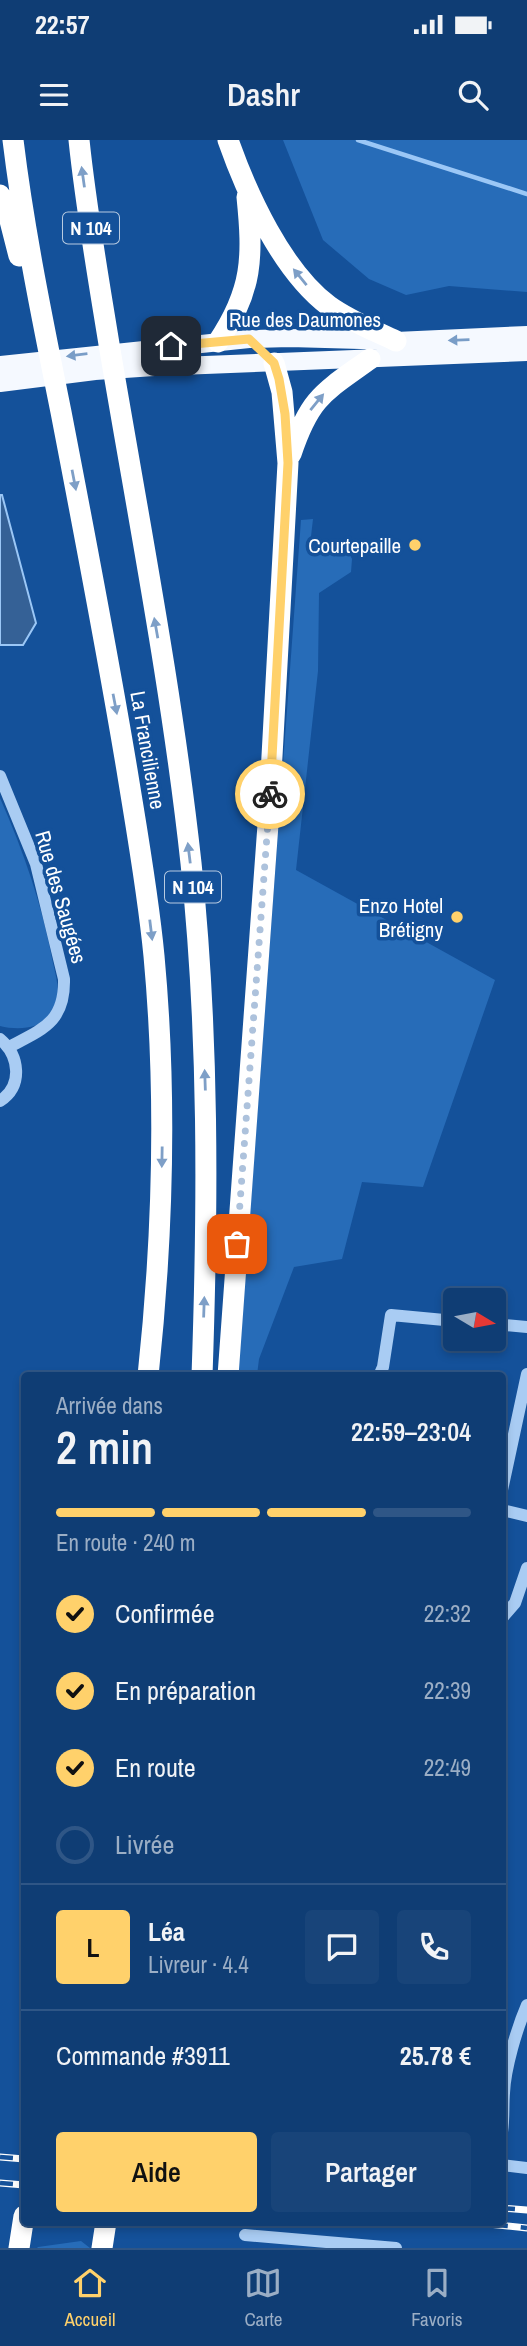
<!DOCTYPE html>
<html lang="fr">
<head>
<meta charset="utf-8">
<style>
  :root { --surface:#0f3d74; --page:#184479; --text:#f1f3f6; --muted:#9baec5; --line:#2f5686; --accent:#ffd16b }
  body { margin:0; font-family:"Archivo Narrow",sans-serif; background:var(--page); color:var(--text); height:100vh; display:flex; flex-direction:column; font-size:26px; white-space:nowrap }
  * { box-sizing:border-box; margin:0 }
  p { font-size:23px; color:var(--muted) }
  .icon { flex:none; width:38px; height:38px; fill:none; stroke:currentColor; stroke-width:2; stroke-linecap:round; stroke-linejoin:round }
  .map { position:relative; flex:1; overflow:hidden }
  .drawer { position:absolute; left:21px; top:1232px; width:485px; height:854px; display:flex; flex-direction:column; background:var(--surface); border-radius:7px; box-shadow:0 4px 10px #0003,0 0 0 2px var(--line) }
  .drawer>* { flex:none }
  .needle { width:46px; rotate:100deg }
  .buttons { position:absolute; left:443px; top:1148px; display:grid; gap:14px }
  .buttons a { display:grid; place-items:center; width:63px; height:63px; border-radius:7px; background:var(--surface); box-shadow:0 4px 10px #0003,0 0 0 2px var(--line); font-size:35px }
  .pin { position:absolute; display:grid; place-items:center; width:60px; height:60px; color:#fff; margin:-30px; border-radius:14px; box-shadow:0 4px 10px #0006 }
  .courier { position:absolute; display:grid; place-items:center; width:70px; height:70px; margin:-35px; border:5px solid #ffd16b; border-radius:50%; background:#fff; color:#222; box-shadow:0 2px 9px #0007 }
  .headline em { font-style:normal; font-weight:600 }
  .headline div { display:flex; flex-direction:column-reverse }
  .headline { display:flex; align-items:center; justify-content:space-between; height:119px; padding:0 35px }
  h1 { font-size:46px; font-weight:600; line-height:52px }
  .bar { display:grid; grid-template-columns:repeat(4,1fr); gap:10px 7px; align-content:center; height:84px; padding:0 35px }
  .bar i { height:9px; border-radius:5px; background:var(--line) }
  .bar .on { background:var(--accent) }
  .bar p { grid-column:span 4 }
  .line { display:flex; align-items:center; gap:18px; padding:0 35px; border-top:2px solid var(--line) }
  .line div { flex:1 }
  .round { display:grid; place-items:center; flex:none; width:74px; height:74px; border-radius:7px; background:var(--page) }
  ol { padding:0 35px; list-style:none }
  li { display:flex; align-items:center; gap:21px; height:77px }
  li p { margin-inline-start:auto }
  li .icon { padding:7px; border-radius:50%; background:var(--accent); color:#111; stroke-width:4 }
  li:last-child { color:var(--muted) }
  li i { width:38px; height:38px; border:4px solid var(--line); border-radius:50% }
  .cta { display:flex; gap:14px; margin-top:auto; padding:14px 35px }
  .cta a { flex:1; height:80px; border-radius:7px; background:var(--accent); color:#111; font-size:28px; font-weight:600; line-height:80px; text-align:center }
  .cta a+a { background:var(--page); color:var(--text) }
  .status { display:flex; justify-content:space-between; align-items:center; height:49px; padding:0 35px; background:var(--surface); direction:ltr }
  .status svg { height:19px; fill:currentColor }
  header { display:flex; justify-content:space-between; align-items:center; height:91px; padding:0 35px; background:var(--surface); font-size:32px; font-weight:600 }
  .tabs { display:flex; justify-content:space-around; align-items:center; height:98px; border-top:2px solid var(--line); background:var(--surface); font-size:19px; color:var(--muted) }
  .tabs a { display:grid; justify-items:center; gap:4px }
  .tabs .on { color:var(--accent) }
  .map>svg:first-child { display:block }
</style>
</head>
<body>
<div class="status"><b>22:57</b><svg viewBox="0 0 49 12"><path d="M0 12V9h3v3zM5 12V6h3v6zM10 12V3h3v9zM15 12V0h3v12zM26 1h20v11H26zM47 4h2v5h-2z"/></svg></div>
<header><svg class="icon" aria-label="menu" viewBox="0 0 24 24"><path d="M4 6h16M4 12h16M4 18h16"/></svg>Dashr<svg class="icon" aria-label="search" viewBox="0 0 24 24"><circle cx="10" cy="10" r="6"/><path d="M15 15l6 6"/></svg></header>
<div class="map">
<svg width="527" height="2108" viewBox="0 0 527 2108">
  <rect width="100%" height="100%" fill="#14519a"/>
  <path fill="#276cb8" d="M283 0H527V152L449 146 406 155 369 139 323 100Z
    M313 379 310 405 332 404 346 407 352 419 351 432 319 453 318 531 296 730 495 840 423 1047 362 1042 342 1119 294 1127 259 1219 257 1235 238 1236 301 380Z
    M0 658C24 712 42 765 53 823 56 837 61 852 55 866 47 889 20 891 0 886Z
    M81 2101 90 2108H37L38 2107Z"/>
  <path fill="#356196" stroke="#9bc7f6" stroke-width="2" d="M0 355H2L36 483 23 505H0Z"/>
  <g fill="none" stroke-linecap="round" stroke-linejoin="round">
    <path stroke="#9bc7f6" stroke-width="4.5" d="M358 0 527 54"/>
    <path stroke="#a9ccf3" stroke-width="12" d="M0 636 36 724 64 839C65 882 43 889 9 907
      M0 899C20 916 23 946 0 961
      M494 1184 527 1187
      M379 1236 383 1227 391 1175 455 1181
      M502 1350 527 1234
      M502 1370 527 1376
      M502 1478 515 1463 527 1428
      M502 1992C504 1979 503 1966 504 1953 505 1928 517 1888 527 1865
      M502 2025 527 2028
      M245 2095 396 2108"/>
    <path stroke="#f5f9ff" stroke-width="18" d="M0 225 249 199 290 198 396 201 527 195
      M0 243 95 231 154 227 527 212"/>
    <path stroke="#fff" stroke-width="21" d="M13 0C24 91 43 182 61 272 84 391 107 510 127 630 137 692 148 753 154 816 167 956 163 1096 148 1236
      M79 0C86 68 98 136 109 204 138 377 172 549 191 723 209 894 208 1064 202 1236
      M228 0C247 54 282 131 329 166 350 181 373 190 396 201
      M0 55 8 73 19 116
      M218 202C253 150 253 117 247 57
      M291 314C310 257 324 252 370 219
      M228 1236 269 671 288 323 282 252 274 223
      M19 2108 24 2076
      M102 2108 106 2082"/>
    <g stroke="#fff" stroke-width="7">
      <path id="rail" d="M0 2017 24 2019
        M0 2043 24 2045
        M502 2068 527 2070
        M469 2082 527 2088"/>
    </g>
    <use href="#rail" stroke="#14519a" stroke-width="4.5" stroke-dasharray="13" stroke-linecap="butt"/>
  </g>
  <defs><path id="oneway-solid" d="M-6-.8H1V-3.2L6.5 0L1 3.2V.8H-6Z" transform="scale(1.75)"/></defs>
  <g fill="#7e9fc7">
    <use href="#oneway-solid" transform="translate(83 37) rotate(-98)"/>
    <use href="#oneway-solid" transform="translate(300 137) rotate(-129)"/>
    <use href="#oneway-solid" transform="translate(317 262) rotate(-51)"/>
    <use href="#oneway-solid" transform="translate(74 340) rotate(79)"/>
    <use href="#oneway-solid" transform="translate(156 488) rotate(-100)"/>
    <use href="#oneway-solid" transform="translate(115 564) rotate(79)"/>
    <use href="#oneway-solid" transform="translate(189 713) rotate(-97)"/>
    <use href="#oneway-solid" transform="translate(151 790) rotate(83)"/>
    <use href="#oneway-solid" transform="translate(205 940) rotate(-92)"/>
    <use href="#oneway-solid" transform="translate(162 1017) rotate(91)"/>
    <use href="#oneway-solid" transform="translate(204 1167) rotate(-88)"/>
  </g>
  <g fill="#799dc7">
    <use href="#oneway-solid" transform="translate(459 200) rotate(178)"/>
    <use href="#oneway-solid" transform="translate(77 215) rotate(173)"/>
  </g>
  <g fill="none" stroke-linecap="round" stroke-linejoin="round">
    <path stroke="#adc2dc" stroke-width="7" stroke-dasharray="0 12.6" d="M237 1104 270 654"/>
    <path stroke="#ffd16b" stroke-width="9" d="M171 206 249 199 274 223 279 239 285 274 288 323 270 654"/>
  </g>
  <g fill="#ffd16b" stroke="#14519a" stroke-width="2.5">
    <circle cx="415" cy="405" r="7"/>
    <circle cx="457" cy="777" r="7"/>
  </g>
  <g text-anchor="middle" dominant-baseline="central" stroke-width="7" stroke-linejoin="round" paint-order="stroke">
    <g fill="#14519a" stroke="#b8cbe1" stroke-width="2">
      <rect x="63" y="72.5" width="56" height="31" rx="5"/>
      <rect x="165" y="731.5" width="56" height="31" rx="5"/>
    </g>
    <g font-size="19" font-weight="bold" fill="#fff">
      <text x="91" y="88">N 104</text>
      <text x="193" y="747">N 104</text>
    </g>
    <g font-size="21" fill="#fff" stroke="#14519a">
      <text x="305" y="179">Rue des Daumones</text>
      <text transform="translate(148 610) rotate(80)">La Francilienne</text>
      <text transform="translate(61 757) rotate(74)">Rue des Saugées</text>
    </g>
    <g font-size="21" fill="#fff" stroke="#14519a" text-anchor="end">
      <text x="401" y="405">Courtepaille</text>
      <text x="443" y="765">Enzo Hotel<tspan x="443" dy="24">Brétigny</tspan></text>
    </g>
  </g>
</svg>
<div class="buttons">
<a><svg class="needle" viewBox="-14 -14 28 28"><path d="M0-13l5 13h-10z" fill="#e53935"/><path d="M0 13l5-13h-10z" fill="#9baec5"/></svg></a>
</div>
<div class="pin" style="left:237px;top:1104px;background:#ea580c"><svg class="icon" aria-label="bag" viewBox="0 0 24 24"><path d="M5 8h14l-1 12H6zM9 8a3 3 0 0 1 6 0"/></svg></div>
<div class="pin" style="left:171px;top:206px;background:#1f2937"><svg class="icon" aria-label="home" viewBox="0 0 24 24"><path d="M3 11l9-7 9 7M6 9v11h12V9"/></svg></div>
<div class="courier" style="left:270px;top:654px"><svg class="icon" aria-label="bike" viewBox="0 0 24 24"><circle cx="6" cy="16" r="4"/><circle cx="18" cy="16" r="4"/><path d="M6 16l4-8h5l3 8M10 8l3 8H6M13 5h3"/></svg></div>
<section class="drawer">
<div class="headline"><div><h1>2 min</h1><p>Arrivée dans</p></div><em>22:59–23:04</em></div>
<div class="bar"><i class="on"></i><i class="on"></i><i class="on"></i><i></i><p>En route · 240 m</p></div>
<ol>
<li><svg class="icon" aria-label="check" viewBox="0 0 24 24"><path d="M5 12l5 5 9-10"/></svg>Confirmée<p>22:32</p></li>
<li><svg class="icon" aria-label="check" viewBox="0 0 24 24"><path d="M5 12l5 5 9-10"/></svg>En préparation<p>22:39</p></li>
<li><svg class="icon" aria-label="check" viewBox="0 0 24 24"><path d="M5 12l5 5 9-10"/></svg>En route<p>22:49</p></li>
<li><i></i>Livrée</li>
</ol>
<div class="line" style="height:126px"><b class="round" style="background:var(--accent);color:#111">L</b><div><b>Léa</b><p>Livreur · 4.4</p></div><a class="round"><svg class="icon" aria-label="chat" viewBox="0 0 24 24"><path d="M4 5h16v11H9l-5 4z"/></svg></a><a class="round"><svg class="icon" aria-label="phone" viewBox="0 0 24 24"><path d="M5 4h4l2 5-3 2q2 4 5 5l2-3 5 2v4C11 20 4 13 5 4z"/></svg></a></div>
<div class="line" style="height:91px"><div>Commande #3911</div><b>25.78 €</b></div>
<div class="cta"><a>Aide</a><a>Partager</a></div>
</section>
</div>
<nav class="tabs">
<a class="on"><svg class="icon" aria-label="home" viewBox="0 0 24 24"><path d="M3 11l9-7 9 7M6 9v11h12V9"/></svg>Accueil</a>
<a><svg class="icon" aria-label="map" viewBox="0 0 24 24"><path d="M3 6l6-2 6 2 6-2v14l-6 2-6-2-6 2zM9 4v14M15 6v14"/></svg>Carte</a>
<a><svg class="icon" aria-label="saved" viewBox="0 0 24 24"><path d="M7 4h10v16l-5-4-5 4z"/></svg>Favoris</a>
</nav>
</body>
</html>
